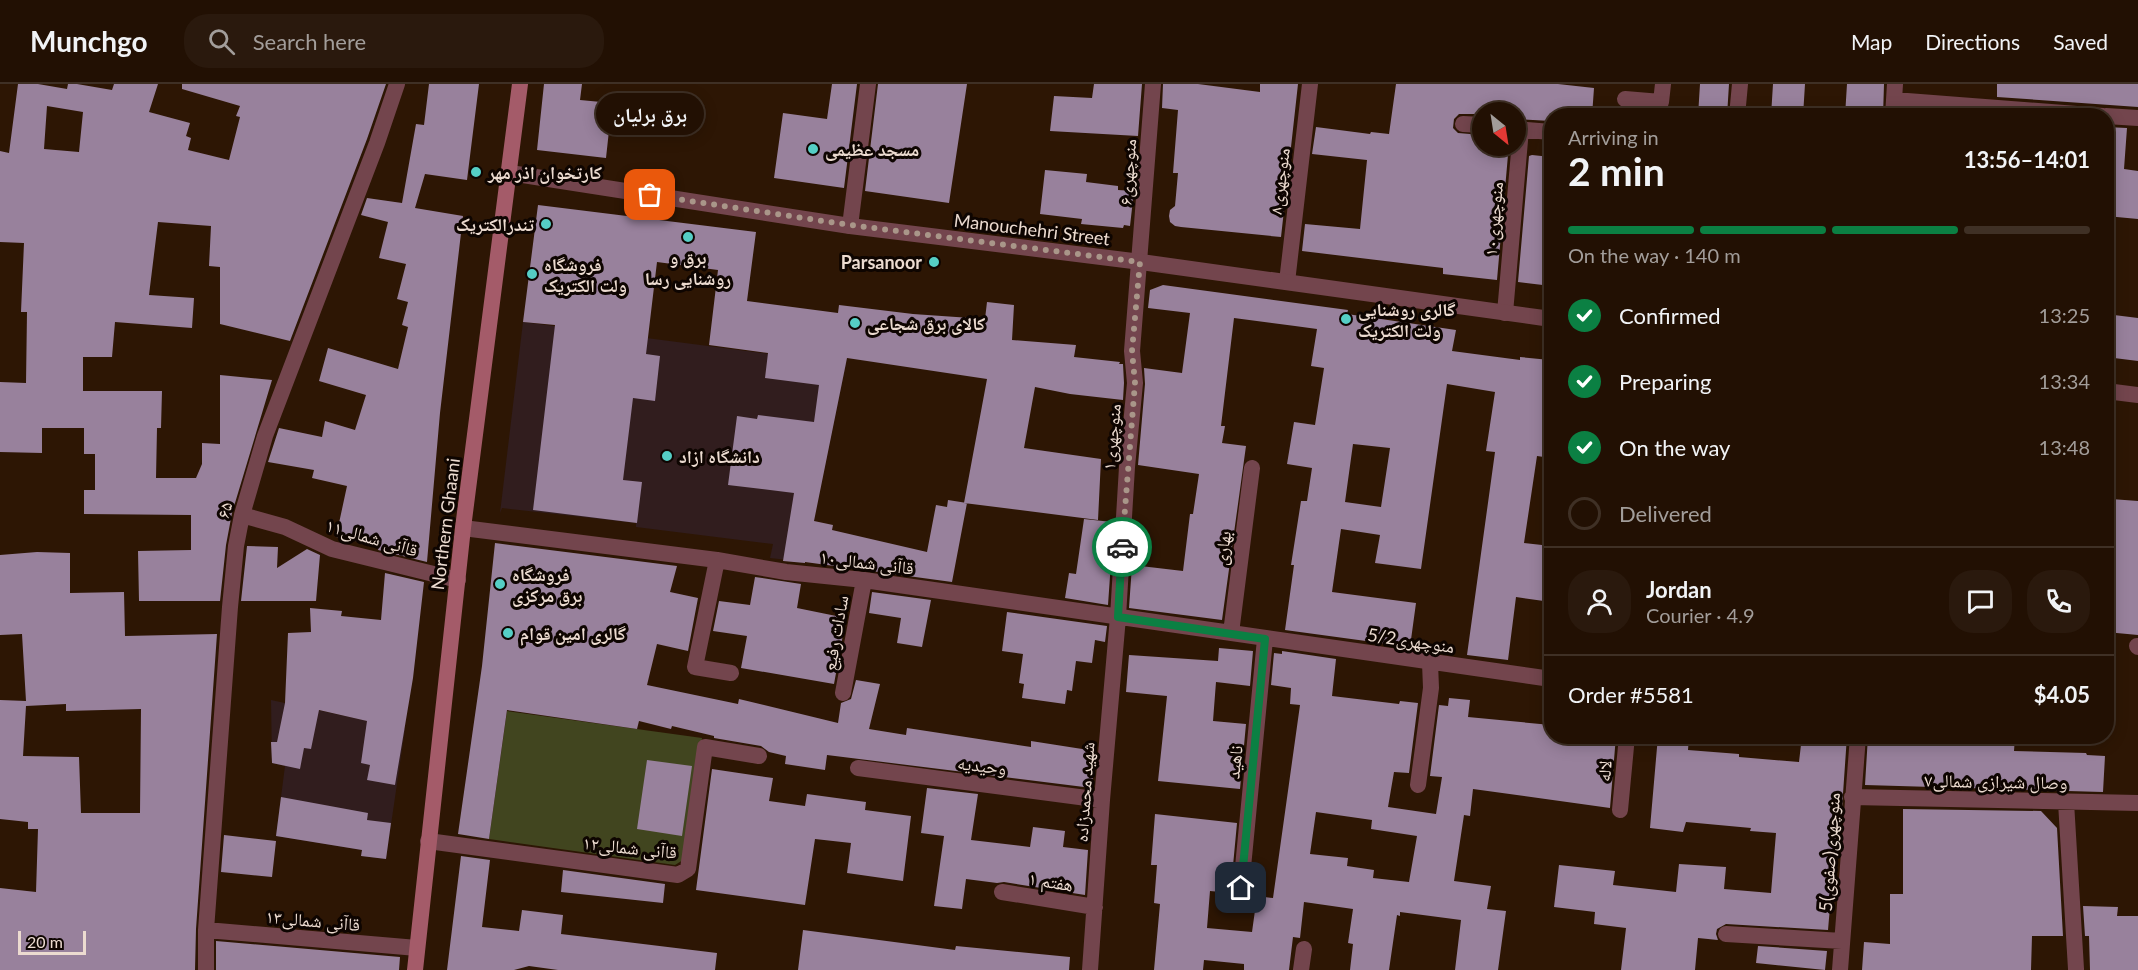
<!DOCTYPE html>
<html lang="en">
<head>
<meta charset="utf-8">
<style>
  :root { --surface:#221003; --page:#2a190d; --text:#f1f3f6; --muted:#a29d9a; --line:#3f3025; --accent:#0b8043 }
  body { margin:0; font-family:Lato,"Noto Naskh Arabic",sans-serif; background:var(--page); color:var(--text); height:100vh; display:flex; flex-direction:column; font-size:22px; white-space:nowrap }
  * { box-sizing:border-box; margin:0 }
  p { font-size:20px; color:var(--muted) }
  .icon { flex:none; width:33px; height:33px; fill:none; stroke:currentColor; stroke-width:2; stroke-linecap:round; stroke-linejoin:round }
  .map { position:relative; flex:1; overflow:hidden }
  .side { position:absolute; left:1544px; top:24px; width:570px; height:636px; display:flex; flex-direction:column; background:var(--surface); border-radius:24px; box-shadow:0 3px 15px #0003,0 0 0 2px var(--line) }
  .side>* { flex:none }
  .needle { width:39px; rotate:150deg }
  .controls { position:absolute; left:1472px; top:18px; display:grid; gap:12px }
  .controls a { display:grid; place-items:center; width:54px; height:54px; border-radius:50%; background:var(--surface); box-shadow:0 3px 15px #0003,0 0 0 2px var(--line); font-size:30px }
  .scale { position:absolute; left:18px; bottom:15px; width:68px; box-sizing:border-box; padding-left:6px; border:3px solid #ecdbd0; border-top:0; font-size:16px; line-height:21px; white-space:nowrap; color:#ecdbd0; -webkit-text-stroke:4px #0e0501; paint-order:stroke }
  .pin { position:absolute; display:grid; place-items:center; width:51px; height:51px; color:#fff; margin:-26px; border-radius:12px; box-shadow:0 3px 9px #0006 }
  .courier { position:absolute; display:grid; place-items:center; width:60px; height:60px; margin:-30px; border:4px solid #0b8043; border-radius:50%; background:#fff; color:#222; box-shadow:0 2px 8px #0007 }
  .bubble { position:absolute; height:42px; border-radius:21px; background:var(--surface); box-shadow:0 3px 15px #0003,0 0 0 2px var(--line); font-size:20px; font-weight:700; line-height:42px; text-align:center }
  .overview em { font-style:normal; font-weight:700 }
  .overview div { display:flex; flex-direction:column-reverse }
  .overview { display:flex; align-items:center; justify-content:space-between; height:102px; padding:0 24px }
  h1 { font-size:39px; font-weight:700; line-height:45px }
  .bar { display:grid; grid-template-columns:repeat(4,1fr); gap:9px 6px; align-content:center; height:72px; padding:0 24px }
  .bar i { height:8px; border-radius:4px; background:var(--line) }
  .bar .current { background:var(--accent) }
  .bar p { grid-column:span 4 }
  .line { display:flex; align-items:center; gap:15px; padding:0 24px; border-top:2px solid var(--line) }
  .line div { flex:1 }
  .round { display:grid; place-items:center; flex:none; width:63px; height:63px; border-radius:24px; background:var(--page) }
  ol { padding:0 24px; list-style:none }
  li { display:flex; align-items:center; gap:18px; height:66px }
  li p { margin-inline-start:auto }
  li .icon { padding:6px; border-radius:50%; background:var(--accent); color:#fff; stroke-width:4 }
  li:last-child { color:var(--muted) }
  li i { width:33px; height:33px; border:3px solid var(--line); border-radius:50% }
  header { display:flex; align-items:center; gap:36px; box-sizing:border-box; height:84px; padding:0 30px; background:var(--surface); border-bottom:2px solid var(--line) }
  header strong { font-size:28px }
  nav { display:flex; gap:33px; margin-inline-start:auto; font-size:21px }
  .search { width:420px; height:54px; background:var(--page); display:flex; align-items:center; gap:15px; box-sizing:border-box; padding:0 21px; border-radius:24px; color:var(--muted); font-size:22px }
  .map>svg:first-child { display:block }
</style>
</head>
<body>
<header>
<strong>Munchgo</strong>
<div class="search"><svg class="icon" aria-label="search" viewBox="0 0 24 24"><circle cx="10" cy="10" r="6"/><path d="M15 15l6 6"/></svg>Search here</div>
<nav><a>Map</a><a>Directions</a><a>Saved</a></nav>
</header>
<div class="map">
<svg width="2138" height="886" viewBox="0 0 2138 886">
  <rect width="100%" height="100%" fill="#2d1604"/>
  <path fill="#311d1e" d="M523 238 846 280 805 478 770 474 773 460 636 443V439L502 424 500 429Z
    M271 616 405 645 386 775 361 772 362 766 276 752 285 682 272 679Z"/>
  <path fill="#41451f" d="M507 627 702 654 683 776 675 781 489 755Z"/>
  <path fill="#98819c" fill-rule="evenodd" d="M18 0H38L67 5 68 0H77L112 6 114 0H158L149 28 190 39 186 52 191 54 188 66 229 76 240 33 236 32 240 22 182 5V0H386L367 55 290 257 220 240V183L209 182 211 142 158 138 149 211 194 214 192 244 115 238 112 273H83V307H162L161 344H157L156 394H196L202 380V359L220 360V291L272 296 232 429 226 461 220 517H139L138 467 191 466V431L84 430V406H95V370H84V344H42V369L0 368V298L26 299 27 228H21L24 159 0 158V67L9 69ZM47 22 83 28 79 68 44 65Z
    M429 0H479L467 96 425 90 415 124 463 132 440 329 427 478 378 466 379 462 336 453 347 402 312 394 314 386 268 378 279 344 322 353 325 337 355 346 366 311 319 297 328 264 398 285 408 243 402 241 408 218 397 215 406 180 379 174 388 138 361 131 367 114 402 119 416 40 424 41Z
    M544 0H582L580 16 612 19 606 74 537 66Z
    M832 0H857L844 104 774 94 783 29 827 35Z
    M878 0H967L949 119 865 107Z
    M1094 0H1142L1138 52 1050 47 1054 12 1092 14Z
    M1163 0H1198L1260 8V0H1298L1281 153 1181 143 1175 142 1170 138 1169 132 1170 126 1175 122 1178 89H1173L1178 26 1162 24Z
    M1396 0H1558L1594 4 1592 32H1551V37L1515 35V28H1482V30H1459L1454 35 1453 44 1458 49 1482 51 1484 69 1508 71 1497 196 1443 190V184L1302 167 1305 140 1360 145 1367 76 1312 70 1316 43 1370 50 1371 48 1389 50Z
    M1700 0H1729L1727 32H1698Z
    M1773 0H1805L1803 32H1771Z
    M1847 0H1884L1883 32H1845Z
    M1997 0H2138V23L1997 13Z
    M2106 43 2127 44 2124 85 2138 87V135L2106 132Z
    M1532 71 1551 73V202L1518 198 1529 72Z
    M1045 86 1087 90 1086 98 1118 102V106L1134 107 1130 142 1124 141 1123 144 1081 140 1082 135 1040 130Z
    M538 121 756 148 747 217 838 229 839 221 913 230 985 235 987 218 1014 221 1012 256 1076 261 1074 273 1120 278 1119 280H1123L1124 299 1123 316 1070 310 1035 303 1024 364 1101 375 1098 436 964 419 987 295 847 274 814 437 833 441 832 446 927 468 936 421 947 423 948 416 967 419 952 498 805 478V479L783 477 794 409 728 401 737 332 757 335 758 331 814 338 819 301 765 294 768 269 709 261 718 186 657 178 646 270 660 272 655 317 633 314 623 396 642 398 637 439 533 426 555 241 523 238Z
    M1163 201 1348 226 1347 230 1456 246 1452 267 1520 276V273L1550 276 1546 300 1551 301V374L1537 372 1524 459 1551 462V518L1516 513 1508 576 1467 571 1495 368 1486 367 1495 308 1447 300 1421 485 1375 479 1380 451 1341 445 1332 508 1416 519 1410 563 1285 546 1294 481H1291L1301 417H1307L1312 384 1287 380 1294 338 1315 341 1324 284 1311 282 1317 245 1295 242 1234 234 1221 342H1225L1222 359 1246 362 1222 536 1129 524 1132 481 1183 487 1190 430H1193L1199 390 1138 381 1145 300 1144 284 1182 289 1190 229 1148 224 1150 206ZM1353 360 1390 364 1381 423 1345 418Z
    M2106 230 2138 234V277L2106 273Z
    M2111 415 2138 417V551L2106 548V478Z
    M1084 435 1112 438 1109 478H1111L1108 521 1065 514 1069 489 1076 490Z
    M495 459 677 482 670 508 698 514 688 567 657 560 647 601 738 620 739 615 838 639 841 619 851 615 856 596 880 600 869 645 906 651 907 644 1031 663V657L1095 667 1092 704 827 671 825 686 785 680 786 672 769 668 761 662 714 654V652L672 642 671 645 639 637 637 645 507 626 489 755 458 750 482 582Z
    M247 462 278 463 277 484 307 465 320 471 316 517H241Z
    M37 468 70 469V509L124 508 125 552 217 550 196 845 195 886H0V804L36 808 38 745H28V738L0 735V616L26 617 22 550 0 551V471ZM66 620V627L141 625 140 729H81L79 673 23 672 26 622Z
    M385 489 424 498 413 594 395 701 367 696 370 681 361 679 367 637 319 626 311 665 304 664 300 685 272 679 271 658H277L285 619 288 549 311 548 310 524 342 527 341 532 381 536Z
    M755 493 801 500 797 524 846 534 834 600 741 584 747 552 713 547 719 517 750 521Z
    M872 508 931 516 922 563 897 559 901 534 869 529Z
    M1007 528 1107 542 1105 558 1095 556 1092 579 1076 577 1072 607 1067 606 1065 620 1022 614 1024 600 1019 599 1023 570 1002 567Z
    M1219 564 1253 567 1250 602 1216 598 1213 637 1246 640 1240 705 1158 697 1167 612 1126 608 1129 571 1218 577Z
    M1282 567 1336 575 1332 612 1399 620 1400 617 1418 619 1409 689 1394 688 1388 723 1436 730 1442 693 1430 692 1439 621 1448 622 1449 614 1470 616 1468 633 1551 641V652H1616L1610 724 1473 705 1470 732 1464 731 1454 797 1491 802 1487 825 1506 827 1498 886H1455L1461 836 1400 828V832L1397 831 1389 886H1350L1353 860 1348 859 1353 825 1304 818 1300 854 1293 853 1289 886H1244V880L1204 876 1203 886H1154L1160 820 1154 819 1157 781H1151L1155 730 1237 739 1231 803 1232 809 1210 807 1207 844 1252 848 1257 812 1273 814 1300 621 1290 620 1291 604 1271 601 1274 569 1282 570ZM1316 728 1372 736 1371 745 1417 752 1409 798 1373 794 1374 786 1347 782 1348 774 1310 770Z
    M1658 652H1689L1688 666 1739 670V673L1799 678 1802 652H1847L1840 753H1836L1828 846 1726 840 1717 845 1716 850 1718 856 1698 854 1695 886H1621L1626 844 1594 840 1595 828 1554 823 1559 781 1615 787 1613 801 1676 808 1679 780 1726 783 1724 805 1771 809 1776 749 1750 747 1751 744 1686 738 1683 748 1650 744Z
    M1868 652 2015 653 2014 667 2086 669 2087 671 2105 672 2103 708 1865 701Z
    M647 676 692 682 682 752 637 745Z
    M712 685 773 694 769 717 805 722 807 710 866 718 865 726 911 732 903 797 847 789 851 759 815 755 805 821 696 806Z
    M927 704 978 710 971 756 1030 763 1033 743 1065 747 1063 763 1088 766 1085 811 1004 798 997 799 966 795 962 825 934 822 944 752 921 749Z
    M281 713 368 729 367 736 391 739 386 775 361 772 362 766 276 752Z
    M1903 725 2041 727 2057 744 2063 852H2032L2031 886H1862L1864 858 1890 860V810H1903Z
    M224 751 276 757 272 793 221 788Z
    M461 772 490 776 482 843 519 847 522 826 563 831 561 850 717 869 715 886H558L529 882 514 886H447Z
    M563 786 665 800 663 819 561 808Z
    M2083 822 2118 823 2117 832H2138V886H2090L2089 852H2085Z
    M803 846 955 866 956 862 1070 873 1069 886H798Z
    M216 857 400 873 399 886H216Z
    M1758 862 1827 867 1825 886 1756 879Z"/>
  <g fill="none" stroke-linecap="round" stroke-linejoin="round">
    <path stroke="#73454d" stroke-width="16" d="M1625 15 1661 18 1663 0
      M1894 16 2103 32
      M1737 32 1740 0
      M1893 32 1895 0
      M2106 32 2138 34
      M1463 40 1482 41
      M1515 45 1551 48
      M850 142 868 0
      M1287 198 1310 0
      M1505 229 1521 45
      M242 431 285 443 332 465 458 496
      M463 444 717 476 786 488 864 496 1551 595
      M717 476 695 583 731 589
      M1231 549 1252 384
      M2137 562 2138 563
      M843 609 864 496
      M858 684 1102 716
      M1418 701 1431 604 1430 579
      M1852 713 2138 719
      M2066 718 2076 885
      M1620 726 1627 652
      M428 757 678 791 688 785 705 663 759 672
      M1241 804 1265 555
      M1002 808 1095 823
      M206 846 417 864
      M1726 850 1842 857
      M206 886V846L230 523 236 462 242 431 265 352 377 59 397 0
      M1090 886 1102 716 1118 533 1127 383 1135 299 1132 267 1153 0
      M1301 886 1304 865
      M1840 886 1858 652"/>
    <path stroke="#73454d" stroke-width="16" d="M510 89 850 142 1141 178 1551 235
      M2106 307 2138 311"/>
    <path stroke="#a45b69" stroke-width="16" d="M415 886 463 444 520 0"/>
  </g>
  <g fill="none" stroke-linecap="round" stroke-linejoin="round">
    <path stroke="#a99689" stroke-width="6" stroke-dasharray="0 10.8" d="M650 111 850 141 1140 178 1132 267 1135 299 1122 463"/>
    <path stroke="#0b8043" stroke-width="8" d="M1122 463 1118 533 1265 555 1241 804"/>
  </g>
  <g fill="#55cec5" stroke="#0e0501" stroke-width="2">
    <circle cx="813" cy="65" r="6"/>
    <circle cx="476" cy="88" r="6"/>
    <circle cx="546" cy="140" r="6"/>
    <circle cx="688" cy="153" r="6"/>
    <circle cx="934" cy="178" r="6"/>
    <circle cx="532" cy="190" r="6"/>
    <circle cx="1346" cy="235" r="6"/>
    <circle cx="855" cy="239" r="6"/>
    <circle cx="667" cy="372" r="6"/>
    <circle cx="500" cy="500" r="6"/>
    <circle cx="508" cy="549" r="6"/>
  </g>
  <g text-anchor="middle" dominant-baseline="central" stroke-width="6" stroke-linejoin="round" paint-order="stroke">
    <g font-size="18" font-weight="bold" fill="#ecdbd0" stroke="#0e0501" text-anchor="start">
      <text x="825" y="65">مسجد عظیمی</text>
      <text x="488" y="88">کارتخوان اذر مهر</text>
      <text x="534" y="140" text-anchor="end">تندرالکتریک</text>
      <text x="688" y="173" text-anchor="middle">برق و<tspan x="688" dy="21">روشنایی رسا</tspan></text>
      <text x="922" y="178" text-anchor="end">Parsanoor</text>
      <text x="544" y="180">فروشگاه<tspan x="544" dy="21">ولت الکتریک</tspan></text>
      <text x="1358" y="225">گالری روشنایی<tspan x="1358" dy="21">ولت الکتریک</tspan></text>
      <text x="867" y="239">کالای برق شجاعی</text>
      <text x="679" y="372">دانشگاه ازاد</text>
      <text x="512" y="490">فروشگاه<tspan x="512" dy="21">برق مرکزی</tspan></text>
      <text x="520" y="549">گالری امین قوام</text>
    </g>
    <g font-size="18" fill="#ecdbd0" stroke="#0e0501">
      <text transform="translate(1127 88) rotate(-86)">منوچهری۶</text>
      <text transform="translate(1279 97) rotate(-83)">منوچهری۸</text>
      <text transform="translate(1493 135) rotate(-85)">منوچهری۱۰</text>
      <text transform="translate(1032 145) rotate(7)">Manouchehri Street</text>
      <text transform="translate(1111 353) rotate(-85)">منوچهری۱</text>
      <text transform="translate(224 426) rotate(-76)">۶۵</text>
      <text transform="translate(445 440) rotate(-83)">Northern Ghaani</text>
      <text transform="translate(372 453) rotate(16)">قاآنی شمالی۱۱</text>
      <text transform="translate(1222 464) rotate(-83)">بهاری</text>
      <text transform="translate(867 478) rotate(7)">قاآنی شمالی۱۰</text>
      <text transform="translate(835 549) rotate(-80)">سادات رفیع</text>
      <text transform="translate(1411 556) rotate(8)">5/2منوچهری</text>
      <text transform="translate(1234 678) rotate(-84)">ناهید</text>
      <text transform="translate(982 681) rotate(7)">وحیدیه</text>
      <text transform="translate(1604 687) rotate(-85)">لاله</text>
      <text transform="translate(1996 697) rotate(1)">وصال شیرازی شمالی۷</text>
      <text transform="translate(1084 708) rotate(-86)">شهید محمدزاده</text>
      <text transform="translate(630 763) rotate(6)">قاآنی شمالی۱۲</text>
      <text transform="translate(1829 768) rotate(-86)">5منوچهری(صفوی)</text>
      <text transform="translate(1051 797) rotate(9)">هفتم ۱</text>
      <text transform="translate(313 836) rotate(5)">قاآنی شمالی۱۳</text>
    </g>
  </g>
</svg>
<div class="controls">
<a><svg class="needle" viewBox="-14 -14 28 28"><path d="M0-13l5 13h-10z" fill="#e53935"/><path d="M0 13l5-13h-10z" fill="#a29d9a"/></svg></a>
</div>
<div class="scale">20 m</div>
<div class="pin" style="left:650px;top:111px;background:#ea580c"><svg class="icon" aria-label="bag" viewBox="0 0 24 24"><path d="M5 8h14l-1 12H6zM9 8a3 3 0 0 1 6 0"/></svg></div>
<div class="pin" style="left:1241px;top:804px;background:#1f2937"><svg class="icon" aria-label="home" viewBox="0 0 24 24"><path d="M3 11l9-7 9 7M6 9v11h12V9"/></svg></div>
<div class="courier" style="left:1122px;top:463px"><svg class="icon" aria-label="car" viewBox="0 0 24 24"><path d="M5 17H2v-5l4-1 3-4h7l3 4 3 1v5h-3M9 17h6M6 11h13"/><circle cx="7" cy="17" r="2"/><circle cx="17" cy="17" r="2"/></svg></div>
<div class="bubble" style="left:596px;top:9px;width:108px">برق برلیان</div>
<section class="side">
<div class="overview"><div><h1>2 min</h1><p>Arriving in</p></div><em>13:56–14:01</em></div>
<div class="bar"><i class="current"></i><i class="current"></i><i class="current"></i><i></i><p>On the way · 140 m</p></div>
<ol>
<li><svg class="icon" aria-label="check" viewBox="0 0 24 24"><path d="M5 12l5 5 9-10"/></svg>Confirmed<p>13:25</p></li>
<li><svg class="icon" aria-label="check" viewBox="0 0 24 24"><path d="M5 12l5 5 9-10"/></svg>Preparing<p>13:34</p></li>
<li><svg class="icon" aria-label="check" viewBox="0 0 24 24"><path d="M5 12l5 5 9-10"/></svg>On the way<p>13:48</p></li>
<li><i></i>Delivered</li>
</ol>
<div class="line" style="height:108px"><a class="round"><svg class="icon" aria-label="person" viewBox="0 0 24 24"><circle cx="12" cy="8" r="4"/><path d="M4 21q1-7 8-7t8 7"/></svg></a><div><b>Jordan</b><p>Courier · 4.9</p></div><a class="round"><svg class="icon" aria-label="chat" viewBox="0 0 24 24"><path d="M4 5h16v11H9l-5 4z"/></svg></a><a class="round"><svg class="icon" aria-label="phone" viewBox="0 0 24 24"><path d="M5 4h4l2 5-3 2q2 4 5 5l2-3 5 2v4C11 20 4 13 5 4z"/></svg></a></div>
<div class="line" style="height:78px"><div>Order #5581</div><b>$4.05</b></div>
</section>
</div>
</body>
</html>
